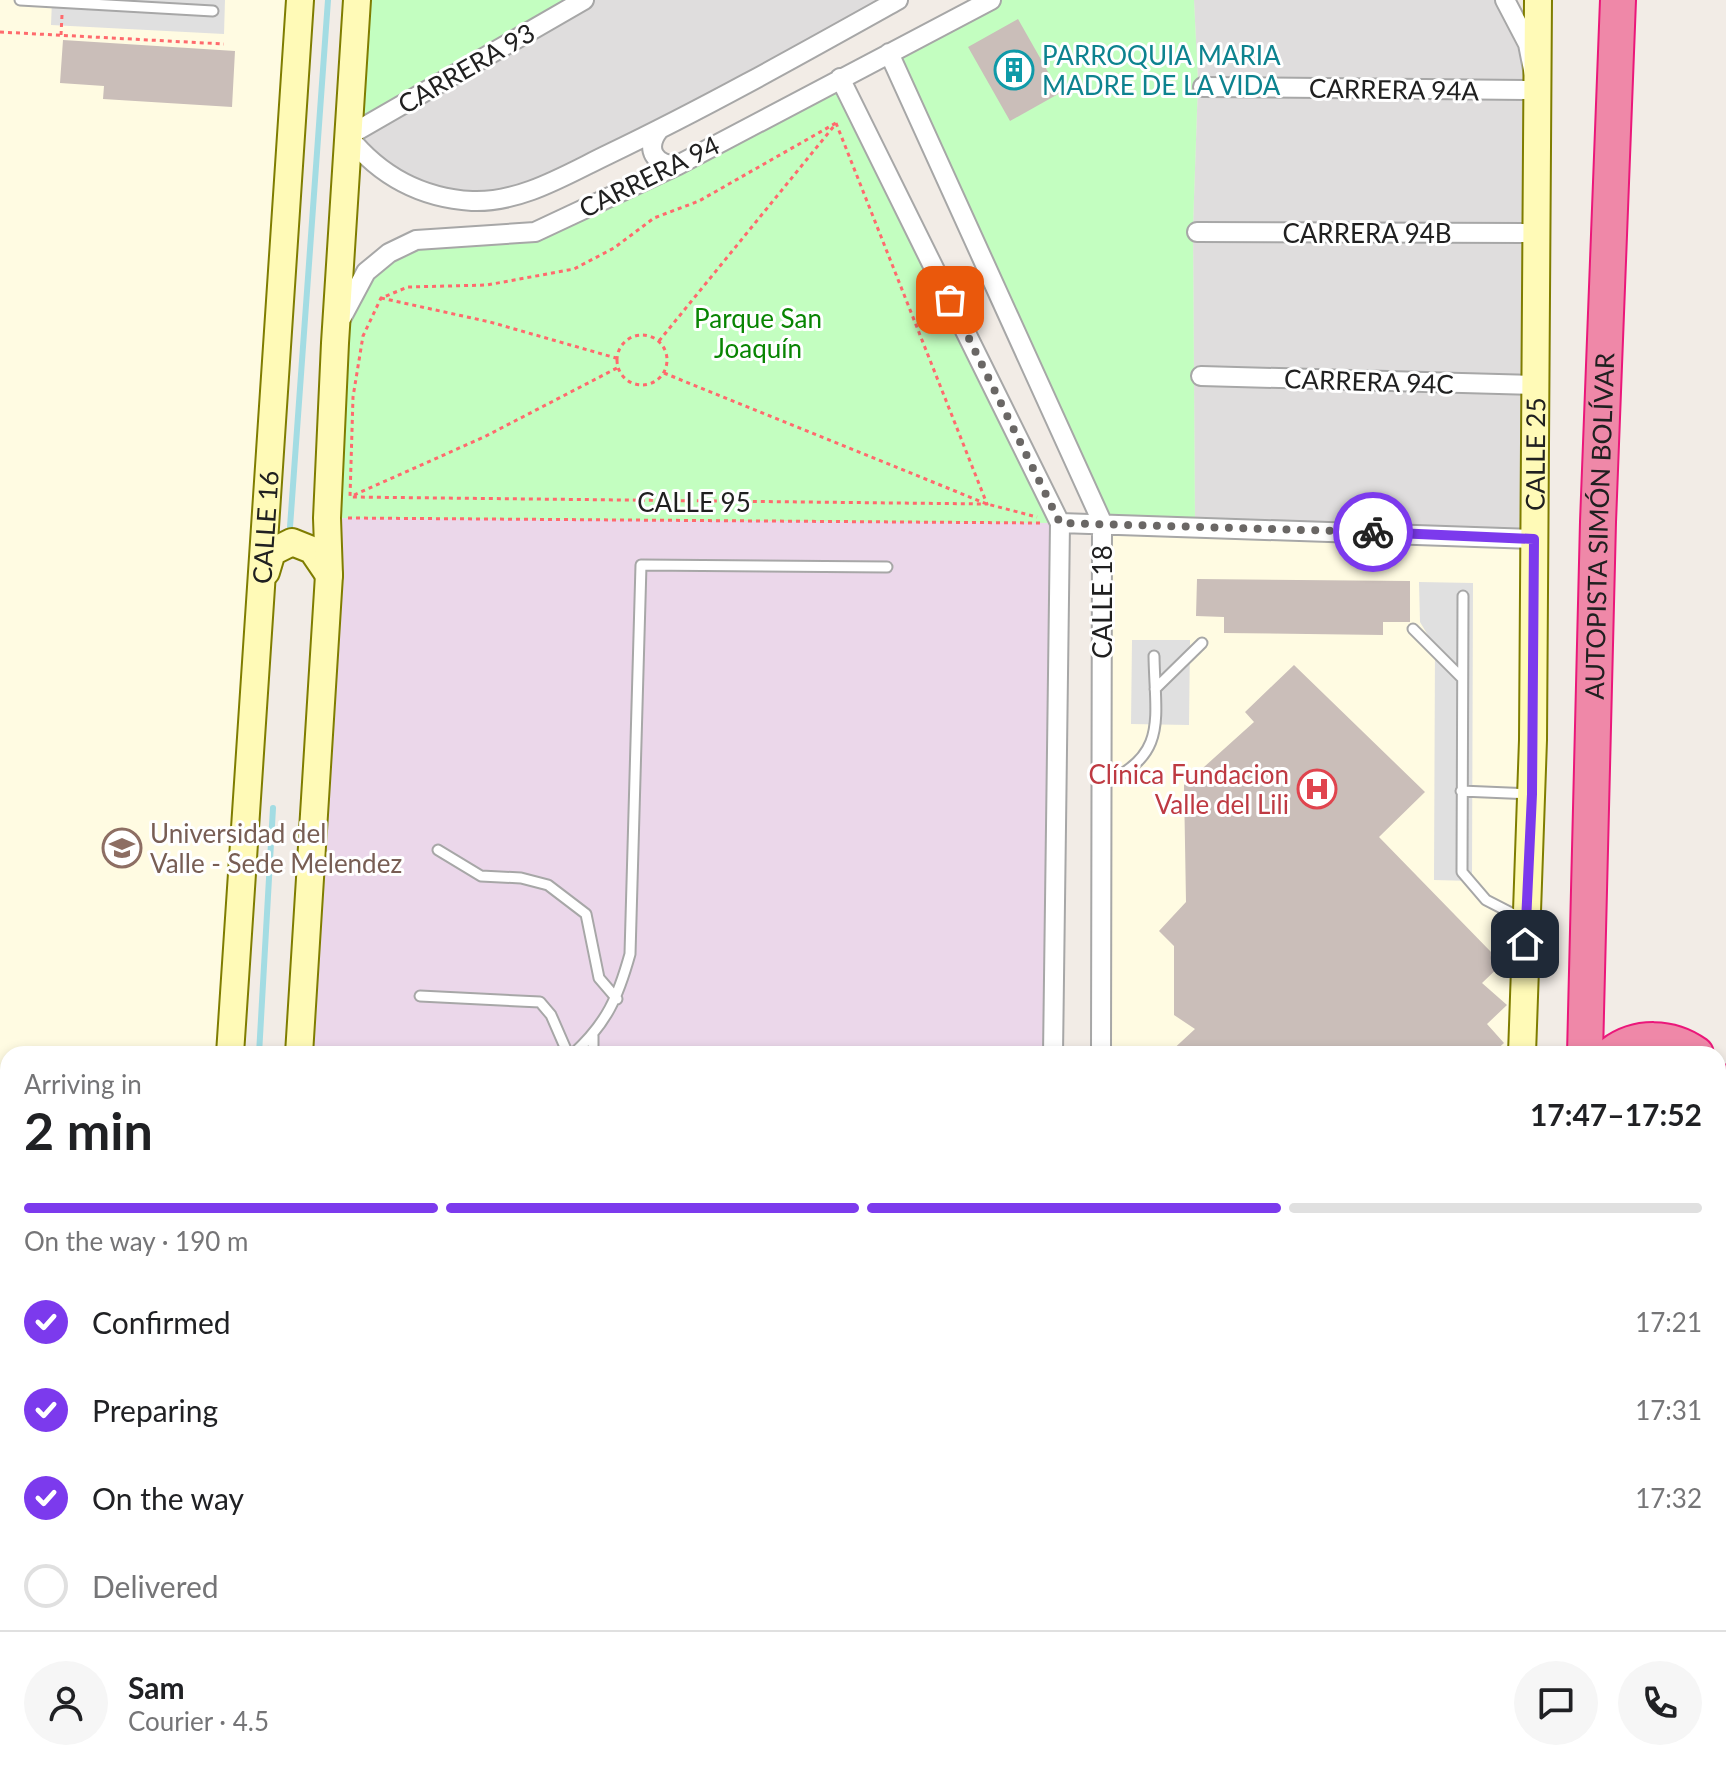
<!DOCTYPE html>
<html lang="en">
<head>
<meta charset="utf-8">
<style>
  :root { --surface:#fff; --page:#f6f6f6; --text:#202124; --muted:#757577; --line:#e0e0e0; --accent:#7c3aed }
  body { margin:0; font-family:Lato,sans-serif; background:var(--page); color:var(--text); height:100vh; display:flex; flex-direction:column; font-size:30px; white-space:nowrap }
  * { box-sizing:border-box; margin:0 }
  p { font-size:26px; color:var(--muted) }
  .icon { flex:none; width:44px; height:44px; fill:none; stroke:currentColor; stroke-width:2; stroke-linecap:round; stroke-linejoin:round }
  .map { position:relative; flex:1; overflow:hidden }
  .sheet { position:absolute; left:0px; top:1046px; width:1726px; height:746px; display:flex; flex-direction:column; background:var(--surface); border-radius:24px 24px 0 0; box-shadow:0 4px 12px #0003 }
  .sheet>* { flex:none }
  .pin { position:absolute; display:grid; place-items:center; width:68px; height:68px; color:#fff; margin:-34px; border-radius:16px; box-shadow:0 4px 12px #0006 }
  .courier { position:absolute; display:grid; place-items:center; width:80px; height:80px; margin:-40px; border:6px solid #7c3aed; border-radius:50%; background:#fff; color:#222; box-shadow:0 2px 10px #0007 }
  .summary em { font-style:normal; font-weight:700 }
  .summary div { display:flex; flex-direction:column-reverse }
  .summary { display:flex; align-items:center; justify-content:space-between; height:136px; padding:0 24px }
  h1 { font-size:52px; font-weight:700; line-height:60px }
  .bar { display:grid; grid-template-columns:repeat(4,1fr); gap:12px 8px; align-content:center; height:96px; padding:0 24px }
  .bar i { height:10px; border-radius:6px; background:var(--line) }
  .bar .active { background:var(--accent) }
  .bar p { grid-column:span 4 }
  .line { display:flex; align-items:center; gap:20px; padding:0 24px; border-top:2px solid var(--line) }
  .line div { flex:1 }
  .round { display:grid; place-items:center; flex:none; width:84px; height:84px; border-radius:42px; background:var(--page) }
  ol { padding:0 24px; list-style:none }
  li { display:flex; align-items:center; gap:24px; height:88px }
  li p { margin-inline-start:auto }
  li .icon { padding:8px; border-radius:50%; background:var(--accent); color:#fff; stroke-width:4 }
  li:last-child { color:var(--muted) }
  li i { width:44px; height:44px; border:4px solid var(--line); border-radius:50% }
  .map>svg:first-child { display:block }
</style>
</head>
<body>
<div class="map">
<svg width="1726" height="1791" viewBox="0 0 1726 1791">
  <rect width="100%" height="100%" fill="#f2ece6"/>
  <path fill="#dfdddd" d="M584 0H898L511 197 408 186 348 136Z
    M1194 0H1505L1528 44 1534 539 1195 526 1193 227 1198 82Z"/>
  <path fill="#f4d4d7" d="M252 1784H1489L1488 1791H252Z"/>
  <path fill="#ebd7ea" d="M327 518 1060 523 1053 1054H299Z"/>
  <path fill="#fffbe2" d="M0 0H300L230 1054H8V1784H184V1791H0Z
    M1102 522 1534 539 1522 1054H1101Z"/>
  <path fill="#c3fec0" d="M357 0H584L348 136Z
    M991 0H1194L1198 82 1193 227 1195 526 1102 522 889 53Z
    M840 78 1060 523 327 518 344 310 389 253 535 231Z"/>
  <path fill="#7ee7b1" d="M0 1328H8V1461H0Z
    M0 1470H8V1605H0Z"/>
  <path fill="#e0e0e0" d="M52 0H225L224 34 51 25Z
    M1419 582 1473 583 1472 881 1434 880 1435 647 1420 622Z
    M1132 640H1190L1189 725 1131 724Z"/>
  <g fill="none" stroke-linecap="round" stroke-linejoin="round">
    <path stroke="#a3dce3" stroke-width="6" d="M290 527 328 0
      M259 1054 273 808"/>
  </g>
  <path fill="#cabeb9" d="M1018 19 1060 93 1010 121 968 47Z
    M63 40 235 51 232 107 103 99 104 86 60 83Z
    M1197 579 1410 581V622H1383V635L1224 633V617L1196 616Z
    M1294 665 1425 792 1379 837 1492 953V964H1502L1482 983 1507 1005 1487 1024 1504 1043 1492 1054H1168L1195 1029 1174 1015V946L1159 931 1186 902 1184 785 1254 722 1245 712Z"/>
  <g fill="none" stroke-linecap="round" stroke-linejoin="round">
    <g stroke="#a7a7a7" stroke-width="13">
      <path id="lane" d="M20 0 213 11
        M1463 596 1462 872 1486 900 1523 919
        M1413 629 1462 678
        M1155 689 1202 643
        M1102 784C1169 756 1155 719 1154 656
        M1461 791 1529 794
        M438 850 481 876 521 878 548 885 586 914 599 978 617 999
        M1497 958 1522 945
        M420 996 540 1002 551 1015 568 1054
        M593 1036V1054
        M573 1054C607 1023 618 997 630 954L641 565 887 567
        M0 1215 8 1220
        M0 1254 8 1258
        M1441 1784 1444 1791
        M752 1791 753 1784"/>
    </g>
    <g stroke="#a7a7a7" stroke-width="22">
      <path id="street" d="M584 0 348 136C380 176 421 198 472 201 521 203 567 174 609 154 707 107 803 53 898 0
        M889 53 1102 522 1101 1054
        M840 78 1060 523 1053 1054
        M1203 87 1537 90 1528 44 1505 0
        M659 130C644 149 655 166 678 165
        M1197 232 1537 233
        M342 317 366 272 389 253 416 240 535 232 678 165 991 0
        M1201 376 1537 385
        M1060 523 1534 539"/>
    </g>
    <g stroke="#7f7d00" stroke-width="30">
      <g id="secondary">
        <path d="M266 572 272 552 292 542 312 550 329 575"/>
        <path id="s1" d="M230 1054 300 0"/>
        <path d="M299 1054 329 575 327 518 335 343 357 0"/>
        <path id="s2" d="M1522 1054 1533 740 1538 0"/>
        <path d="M184 1791V1784"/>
        <path d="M208 1791H224"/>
        <path d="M252 1791V1784"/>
        <path d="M1488 1791 1489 1784"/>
      </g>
    </g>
    <g stroke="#eb177a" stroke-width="38">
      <g id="highway">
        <path id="s3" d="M1585 1054 1598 522 1618 0"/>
        <path d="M1612 1054C1637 1035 1671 1036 1696 1054"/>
        <path d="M1718 1081 1726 1105"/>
        <path d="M1726 1568V1783"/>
        <path d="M1566 1791V1784"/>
      </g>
    </g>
    <path stroke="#ff6a6d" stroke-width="3" stroke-dasharray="4 4" stroke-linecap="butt" d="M0 32 224 44
      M61 35 62 15
      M836 123 987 504 350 497 353 397 363 336 381 298 408 287 487 285 574 269 614 248 654 218 699 201Z
      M381 298 490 322 616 358
      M617 360a25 25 0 1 1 50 0a25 25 0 1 1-50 0Z
      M659 341 834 126
      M664 373 987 504 1037 517
      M354 495 484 437 617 368
      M348 518 1040 523"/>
    <use href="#lane" stroke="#fff" stroke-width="9"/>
    <use href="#street" stroke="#fff" stroke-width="18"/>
    <use href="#secondary" stroke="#fffab7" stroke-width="26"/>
    <use href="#highway" stroke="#ef88a8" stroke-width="34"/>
  </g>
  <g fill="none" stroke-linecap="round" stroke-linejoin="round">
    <path stroke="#6a6765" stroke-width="8" stroke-dasharray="0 14.4" d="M950 300 1060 523 1373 532"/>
    <path stroke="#7c3aed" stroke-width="10" d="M1373 532 1534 539 1532 794 1525 944"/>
  </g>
  <defs>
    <g id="building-ring" transform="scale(2)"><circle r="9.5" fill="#fff" stroke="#0f9aa8" stroke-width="1.5"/><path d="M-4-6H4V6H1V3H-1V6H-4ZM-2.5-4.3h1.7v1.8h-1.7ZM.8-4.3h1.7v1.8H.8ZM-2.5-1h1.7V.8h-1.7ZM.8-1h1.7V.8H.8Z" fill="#0f9aa8"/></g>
    <g id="hospital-ring" transform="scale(2)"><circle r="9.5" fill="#fff" stroke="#e0444e" stroke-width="1.5"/><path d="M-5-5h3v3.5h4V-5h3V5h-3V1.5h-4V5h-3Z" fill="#e0444e"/></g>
    <g id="university-ring" transform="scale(2)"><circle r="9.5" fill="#fff" stroke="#8d6e63" stroke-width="1.5"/><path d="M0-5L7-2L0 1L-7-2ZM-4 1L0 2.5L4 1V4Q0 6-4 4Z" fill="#8d6e63"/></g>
  </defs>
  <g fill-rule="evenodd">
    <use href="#building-ring" x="1014" y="70"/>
    <use href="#hospital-ring" x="1317" y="789"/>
    <use href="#university-ring" x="122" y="848"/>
  </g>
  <g text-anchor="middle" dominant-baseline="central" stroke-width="6" stroke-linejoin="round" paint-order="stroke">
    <g font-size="26" fill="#0d838f" stroke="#fff" text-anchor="start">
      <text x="1042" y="55">PARROQUIA MARIA<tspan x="1042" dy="30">MADRE DE LA VIDA</tspan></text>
    </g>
    <g font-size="26" fill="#202020" stroke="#fff">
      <text transform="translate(466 68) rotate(-30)">CARRERA 93</text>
      <text transform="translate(1394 89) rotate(1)">CARRERA 94A</text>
      <text transform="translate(649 176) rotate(-26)">CARRERA 94</text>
      <text x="1367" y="233">CARRERA 94B</text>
      <text transform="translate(1369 381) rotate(2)">CARRERA 94C</text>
      <text stroke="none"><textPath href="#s2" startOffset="600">CALLE 25</textPath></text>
      <text x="694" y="502">CALLE 95</text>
      <text stroke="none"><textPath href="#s1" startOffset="528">CALLE 16</textPath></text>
      <text stroke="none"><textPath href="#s3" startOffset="528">AUTOPISTA SIMÓN BOLÍVAR</textPath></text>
      <text transform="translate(1102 602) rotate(-90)">CALLE 18</text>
    </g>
    <g font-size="26" fill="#088502" stroke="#fff">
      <text x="758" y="318">Parque San<tspan x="758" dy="30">Joaquín</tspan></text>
    </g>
    <g font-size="26" fill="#be3a42" stroke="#fff" text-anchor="end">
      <text x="1289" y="774">Clínica Fundacion<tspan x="1289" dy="30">Valle del Lili</tspan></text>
    </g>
    <g font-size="26" fill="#785e54" stroke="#fff" text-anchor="start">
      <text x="150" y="833">Universidad del<tspan x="150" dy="30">Valle - Sede Melendez</tspan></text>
    </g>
  </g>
</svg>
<div class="pin" style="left:950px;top:300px;background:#ea580c"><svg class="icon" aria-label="bag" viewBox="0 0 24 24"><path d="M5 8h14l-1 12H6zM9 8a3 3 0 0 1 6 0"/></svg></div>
<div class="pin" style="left:1525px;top:944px;background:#1f2937"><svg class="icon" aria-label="home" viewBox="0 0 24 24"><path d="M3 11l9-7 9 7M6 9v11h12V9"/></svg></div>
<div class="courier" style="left:1373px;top:532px"><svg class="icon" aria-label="bike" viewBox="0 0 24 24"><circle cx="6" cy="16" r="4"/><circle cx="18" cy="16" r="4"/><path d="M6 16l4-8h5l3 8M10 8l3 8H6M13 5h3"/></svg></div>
<section class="sheet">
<div class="summary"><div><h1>2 min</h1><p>Arriving in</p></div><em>17:47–17:52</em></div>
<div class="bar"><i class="active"></i><i class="active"></i><i class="active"></i><i></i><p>On the way · 190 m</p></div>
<ol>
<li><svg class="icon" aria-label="check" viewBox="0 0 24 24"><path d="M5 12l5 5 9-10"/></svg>Confirmed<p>17:21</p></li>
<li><svg class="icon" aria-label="check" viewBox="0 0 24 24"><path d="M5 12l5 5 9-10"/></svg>Preparing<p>17:31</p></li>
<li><svg class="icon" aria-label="check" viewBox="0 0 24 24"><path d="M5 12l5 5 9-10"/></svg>On the way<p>17:32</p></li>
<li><i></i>Delivered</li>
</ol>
<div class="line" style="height:144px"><a class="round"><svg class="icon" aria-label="person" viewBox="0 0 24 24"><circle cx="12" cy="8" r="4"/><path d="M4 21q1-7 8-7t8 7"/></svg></a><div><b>Sam</b><p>Courier · 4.5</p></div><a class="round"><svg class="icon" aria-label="chat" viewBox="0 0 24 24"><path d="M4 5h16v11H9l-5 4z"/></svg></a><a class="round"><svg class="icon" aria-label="phone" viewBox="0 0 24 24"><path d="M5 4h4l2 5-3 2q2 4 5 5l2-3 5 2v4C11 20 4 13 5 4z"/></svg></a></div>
</section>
</div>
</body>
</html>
